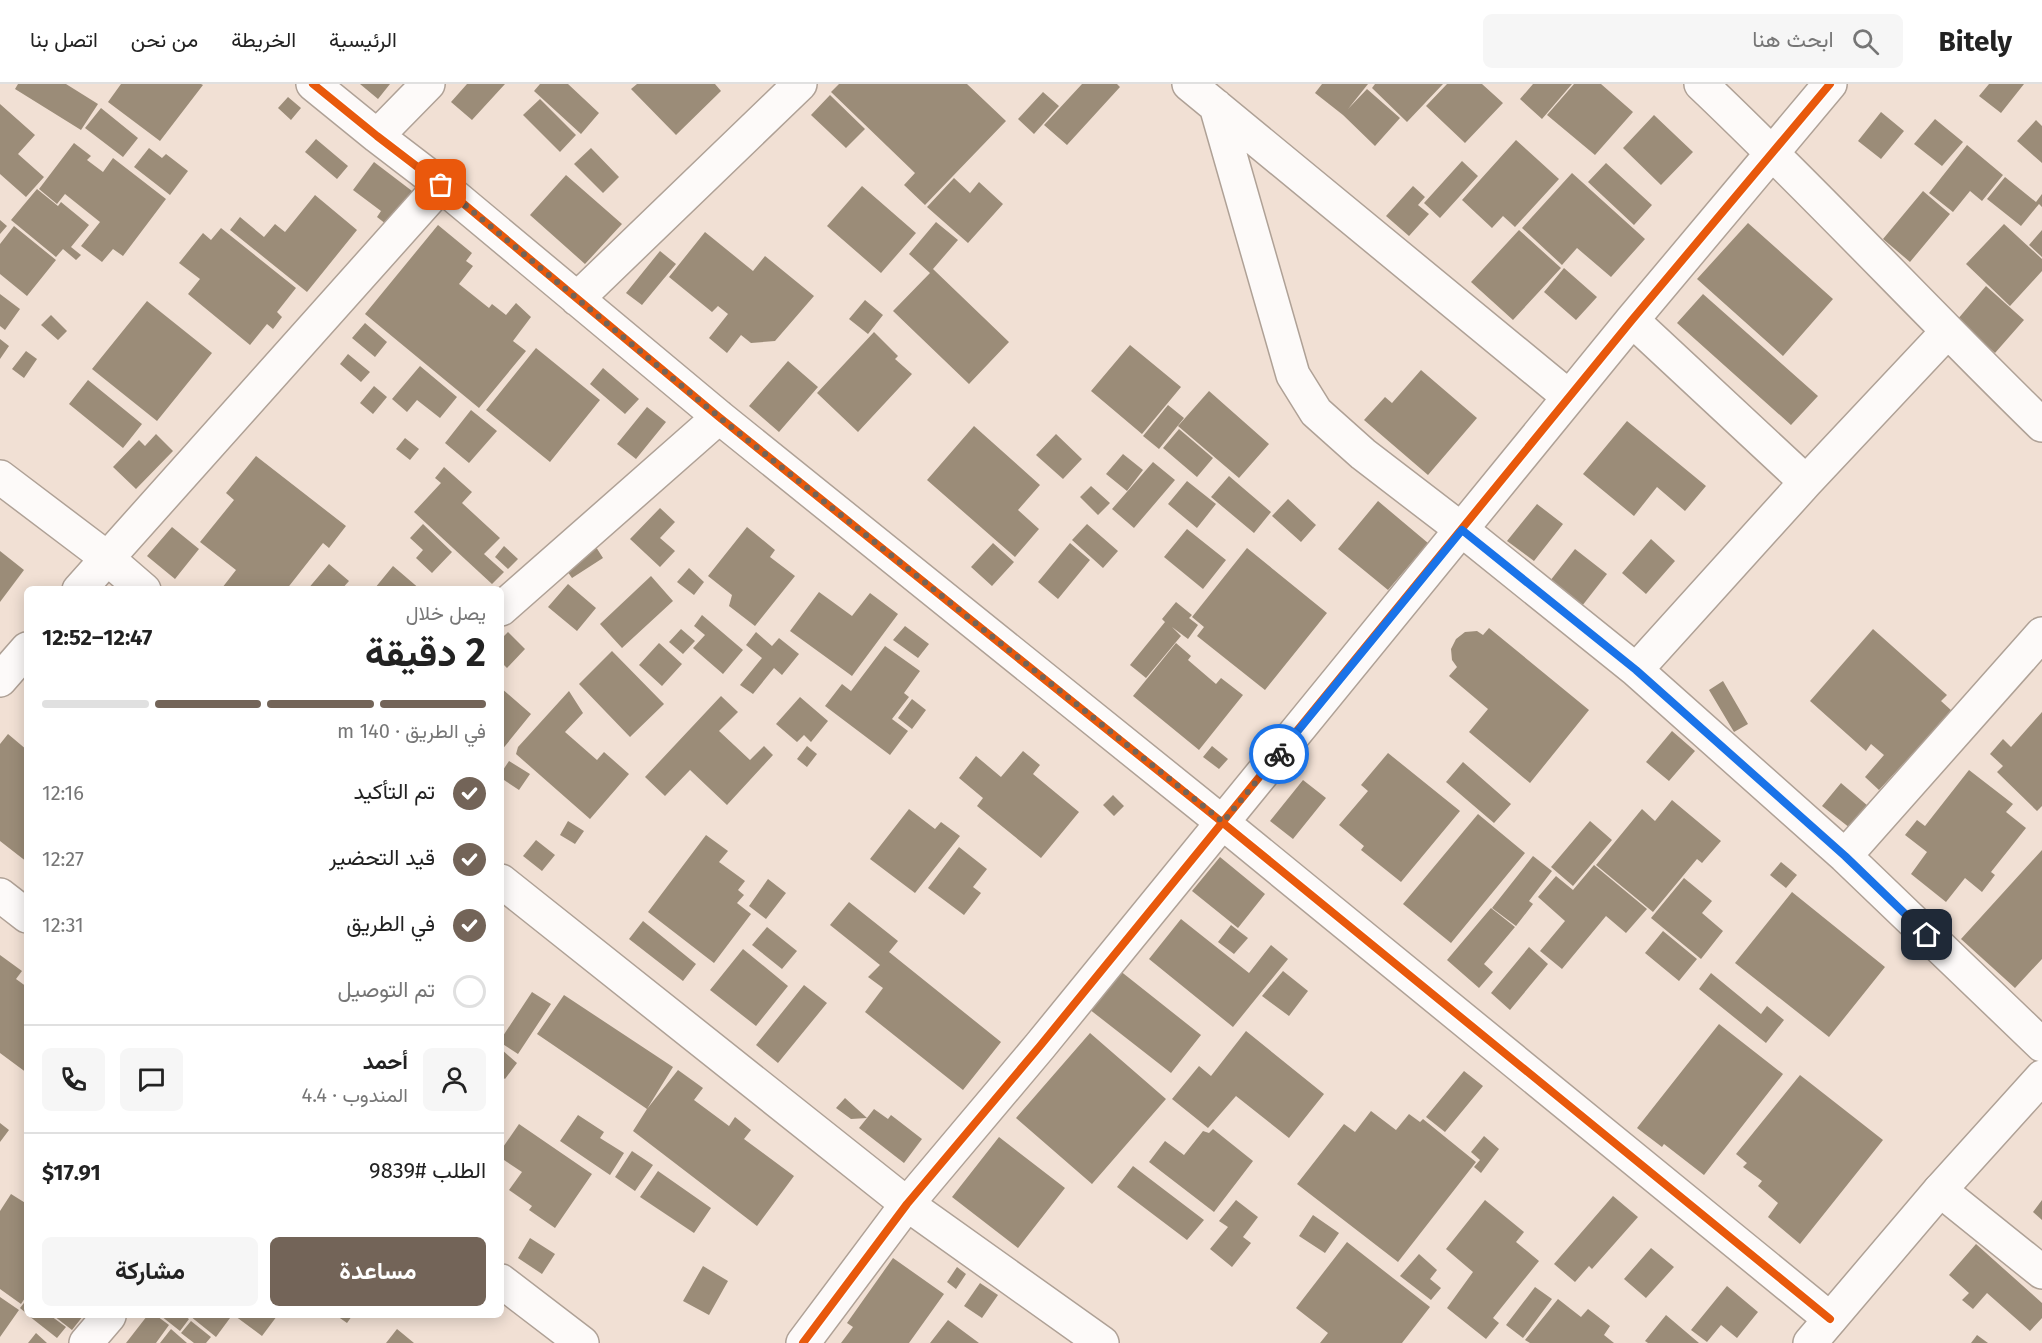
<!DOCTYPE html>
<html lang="ar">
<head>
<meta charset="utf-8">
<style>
  :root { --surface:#fff; --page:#f6f6f6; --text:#222; --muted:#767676; --line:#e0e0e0; --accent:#736458 }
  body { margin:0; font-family:"Fira Sans",Vazirmatn,sans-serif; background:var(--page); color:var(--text); direction:rtl; height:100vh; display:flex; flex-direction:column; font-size:22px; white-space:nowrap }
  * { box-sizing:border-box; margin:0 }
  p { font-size:20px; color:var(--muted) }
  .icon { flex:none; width:33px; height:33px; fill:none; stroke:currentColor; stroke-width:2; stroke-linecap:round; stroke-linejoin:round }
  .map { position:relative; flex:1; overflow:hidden; direction:ltr }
  .details { position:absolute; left:24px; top:502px; width:480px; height:732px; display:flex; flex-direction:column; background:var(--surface); border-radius:9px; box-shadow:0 3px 15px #0003; direction:rtl }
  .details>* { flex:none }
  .pin { position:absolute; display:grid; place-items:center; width:51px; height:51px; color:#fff; margin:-26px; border-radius:12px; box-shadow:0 3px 9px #0006 }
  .courier { position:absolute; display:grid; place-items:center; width:60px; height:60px; margin:-30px; border:4px solid #1a73e8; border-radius:50%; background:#fff; color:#222; box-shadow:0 2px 8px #0007 }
  .overview em { font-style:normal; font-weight:700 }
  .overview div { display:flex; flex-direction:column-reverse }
  .overview { display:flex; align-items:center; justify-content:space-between; height:102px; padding:0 18px }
  h1 { font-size:39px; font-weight:700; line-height:45px }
  .bar { display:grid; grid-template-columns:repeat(4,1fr); gap:9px 6px; align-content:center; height:72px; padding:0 18px }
  .bar i { height:8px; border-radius:4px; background:var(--line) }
  .bar .current { background:var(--accent) }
  .bar p { grid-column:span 4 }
  .line { display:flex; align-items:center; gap:15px; padding:0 18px; border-top:2px solid var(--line) }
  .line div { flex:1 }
  .round { display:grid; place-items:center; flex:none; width:63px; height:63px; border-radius:9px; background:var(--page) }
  ol { padding:0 18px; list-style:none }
  li { display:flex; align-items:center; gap:18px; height:66px }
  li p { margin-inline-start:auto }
  li .icon { padding:6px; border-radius:50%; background:var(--accent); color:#fff; stroke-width:4 }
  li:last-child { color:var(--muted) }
  li i { width:33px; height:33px; border:3px solid var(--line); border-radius:50% }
  .primary-button { display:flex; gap:12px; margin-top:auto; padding:12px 18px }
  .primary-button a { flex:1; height:69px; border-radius:9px; background:var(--accent); color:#fff; font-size:24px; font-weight:700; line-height:69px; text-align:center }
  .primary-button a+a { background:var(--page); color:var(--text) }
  header { display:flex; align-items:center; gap:36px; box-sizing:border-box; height:84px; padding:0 30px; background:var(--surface); border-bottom:2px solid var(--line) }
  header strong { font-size:28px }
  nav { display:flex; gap:33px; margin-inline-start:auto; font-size:21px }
  .search { width:420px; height:54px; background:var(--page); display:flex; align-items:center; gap:15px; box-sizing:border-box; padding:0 21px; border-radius:9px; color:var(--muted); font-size:22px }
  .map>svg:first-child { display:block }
</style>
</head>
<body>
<header>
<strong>Bitely</strong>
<div class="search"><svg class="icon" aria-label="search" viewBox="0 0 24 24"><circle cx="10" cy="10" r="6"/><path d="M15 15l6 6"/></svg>ابحث هنا</div>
<nav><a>الرئيسية</a><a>الخريطة</a><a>من نحن</a><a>اتصل بنا</a></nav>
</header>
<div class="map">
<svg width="2042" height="1259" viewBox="0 0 2042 1259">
  <rect width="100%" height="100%" fill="#f1e0d4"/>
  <path fill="#9b8c78" d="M18 0H66L98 20 81 46 15 5Z
    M121 0H201L203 1 160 57 108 18Z
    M360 0H390L378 15Z
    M467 0H505L472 36 451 18Z
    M540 0H568L599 29 581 50 534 7Z
    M637 0H715L721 7 676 51 631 5Z
    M839 0H967L1006 37 925 121 904 101 915 89 831 8Z
    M1082 0H1117L1120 3 1067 61 1044 41Z
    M1322 0H1368L1348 25 1367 5 1400 34 1375 62 1343 31 1315 9Z
    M1375 0H1443L1407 38 1372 4Z
    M1447 0H1482L1503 19 1465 59 1426 22Z
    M1533 0H1572L1542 35 1520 15Z
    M1574 0H1601L1633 28 1595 71 1547 31Z
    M1989 0H2024L2001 29 1979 12Z
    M1043 8 1059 22 1034 50 1018 35Z
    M830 11 865 45 846 64 811 31Z
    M288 13 301 24 291 36 278 24Z
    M540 15 576 51 560 68 523 31Z
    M0 20 35 51 18 70 44 93 26 113 0 90Z
    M101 24 138 54 123 73 85 44Z
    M1881 28 1904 47 1881 75 1858 57Z
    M1654 31 1693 68 1661 101 1623 64Z
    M1935 35 1963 58 1942 82 1914 60Z
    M2036 36 2042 42V79L2017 57Z
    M316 55 348 82 337 95 305 68Z
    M1516 56 1559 95 1515 143 1503 132 1492 144 1462 116Z
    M74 59 91 72 87 76 103 88 113 74 166 115 123 172 113 165 102 178 81 162 100 138 65 110 57 120 39 105Z
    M1967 61 2003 91 1982 117 1970 107 1953 128 1929 109Z
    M149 64 162 74 166 70 188 87 170 111 134 83Z
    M591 64 619 93 603 109 574 80Z
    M1462 77 1478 92 1440 134 1424 119Z
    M374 78 416 110 391 144 377 133 381 127 353 106Z
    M1606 79 1652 121 1634 141 1588 98Z
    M1572 89 1645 155 1611 193 1577 164 1562 181 1522 144Z
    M566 91 622 140 585 180 530 131Z
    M2005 93 2036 118 2042 110V123L2039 120 2021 142 1987 115Z
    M954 94 970 109 979 98 1003 120 968 159 927 123Z
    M862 102 916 149 881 189 827 142Z
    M1413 102 1425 113 1418 121 1429 130 1409 152 1386 132Z
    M37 105 58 122 61 118 89 141 71 163 81 171 76 176 63 165 56 173 11 136Z
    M1923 107 1950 130 1910 178 1883 155Z
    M315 111 357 146 307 208 230 146 240 133 264 153 275 140 285 148Z
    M0 136 7 142 0 150Z
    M936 138 958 156 933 185 1009 258 969 300 893 227 930 189 909 170Z
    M1748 139 1833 215 1783 272 1697 195Z
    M2004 140 2042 175V187L2010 222 1966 180Z
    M438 141 472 169 466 177 473 182 459 200 489 224 492 220 506 231 516 219 531 233 513 257 526 267 479 324 365 230Z
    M14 142 56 176 27 212 0 190V160Z
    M221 144 296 204 277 228 282 233 273 245 267 240 250 261 188 210 200 195 179 179 203 149 211 156Z
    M1519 146 1561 184 1513 236 1471 198Z
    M2042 146V173L2029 161Z
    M705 148 753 187 765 172 814 212 775 257 751 259 741 251 727 269 709 254 728 230 718 222 712 228 669 193Z
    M660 167 676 180 642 221 626 209Z
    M1564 184 1597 213 1576 236 1544 208Z
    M1986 202 2024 236 1995 269 1957 236Z
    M0 210 20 225 5 246 0 242Z
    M1703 210 1818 312 1791 341 1677 239Z
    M865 216 883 231 868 250 849 235Z
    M147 217 212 269 157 337 92 285Z
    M51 231 67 247 58 256 41 241Z
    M365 239 387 258 375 273 352 254Z
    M874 248 898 272 895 275 912 290 858 348 817 309Z
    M0 255 9 262 0 275Z
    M1130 261 1181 303 1142 350 1091 307Z
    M536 264 600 316 550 378 486 326Z
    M26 267 37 275 24 294 12 285Z
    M348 270 370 288 361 298 340 280Z
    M788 277 818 303 779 348 749 322Z
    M420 282 457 313 440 334 417 316 407 328 392 315Z
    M603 284 639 315 625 330 590 300Z
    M1421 286 1477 334 1428 391 1364 336 1385 313 1392 319Z
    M88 296 142 340 123 364 69 320Z
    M374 302 387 313 373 330 360 319Z
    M1209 307 1269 360 1239 394 1178 342Z
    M1168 321 1184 334 1159 365 1143 352Z
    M647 323 666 338 636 375 617 360Z
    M471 326 497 347 469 379 445 359Z
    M1627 337 1706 402 1685 427 1657 403 1634 432 1583 390Z
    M974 342 1040 401 1018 426 1039 445 1015 473 927 396Z
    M1179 345 1213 374 1197 393 1163 364Z
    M156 350 173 367 136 405 113 383 139 356 145 362Z
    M1056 350 1082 375 1063 395 1036 371Z
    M405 354 419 365 410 376 396 365Z
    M1123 370 1143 386 1127 407 1106 390Z
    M256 372 346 442 329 464 323 459 286 506H224L222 504 236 486 200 458 234 416 226 409Z
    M1153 378 1175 396 1134 444 1112 425Z
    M444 383 472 408 462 419 500 454 484 470 504 488 492 500 414 428 441 399 435 394Z
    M1229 392 1271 428 1254 449 1211 413Z
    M1187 397 1216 420 1197 444 1168 420Z
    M1091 402 1110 419 1098 431 1080 413Z
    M1288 415 1316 441 1301 458 1272 432Z
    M1378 417 1428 459 1388 506 1338 465Z
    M1537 420 1563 440 1534 477 1507 457Z
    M660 424 675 438 660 454 675 467 660 483 630 455Z
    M423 440 452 468 432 489 416 474 423 466 410 454Z
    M1087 440 1118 467 1103 484 1072 456Z
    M172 443 199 465 175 495 147 472Z
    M747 443 775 466 770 473 795 492 755 542 729 522 732 511 708 492Z
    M1187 445 1226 476 1203 505 1164 473Z
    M1651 455 1675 477 1646 510 1622 489Z
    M993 459 1014 478 992 502 971 483Z
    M1070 459 1090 476 1058 515 1038 498Z
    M504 462 518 475 508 485 495 473Z
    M596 463 603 474 572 494 565 484Z
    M1247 464 1327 529 1265 606 1197 552 1204 543 1192 533Z
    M1575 465 1607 490 1582 522 1550 497Z
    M0 467 24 486 0 518Z
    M329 480 349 497 341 506H307Z
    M393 482 421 506H377L375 504Z
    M689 484 704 498 694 511 677 498Z
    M651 492 673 517 622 564 600 540Z
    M568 500 596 524 577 547 548 523Z
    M819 508 852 532 870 509 898 530 852 592 790 547Z
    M1176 518 1192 531 1189 534 1198 541 1188 555 1172 543 1181 552 1146 594 1130 581 1165 538 1162 535Z
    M702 531 743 566 723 590 693 564 705 551 694 542Z
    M905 542 929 560 918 574 893 556Z
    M1489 544 1589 626 1530 699 1469 648 1488 625 1449 592 1457 583 1452 576 1451 565 1456 555 1465 548 1477 547 1483 551Z
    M681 545 695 557 683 570 669 558Z
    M1873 545 1947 611 1941 617 1952 627 1879 706 1865 693 1884 671 1871 660 1866 667 1810 617Z
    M508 548 525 565 507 584 501 578V555Z
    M756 548 772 562 779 554 799 570 782 591 774 584 753 610 740 601 762 574 746 561Z
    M659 559 682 580 662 602 639 581Z
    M1176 559 1191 572 1188 576 1216 600 1221 594 1243 611 1199 666 1133 612Z
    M885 562 920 587 904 609 909 613 892 635 908 647 890 671 825 622 842 600 851 607Z
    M612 567 664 620 630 653 579 600Z
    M1723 597 1748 640 1734 648 1709 606Z
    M501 604 531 630 501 667Z
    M569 607 583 629 565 648 597 676 604 668 629 690 590 735 516 670 518 663Z
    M721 612 738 628 719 647 750 676 764 662 773 671 727 721 690 686 665 712 645 693Z
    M800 613 828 637 811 658 804 651 797 658 776 640Z
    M912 615 926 626 912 645 898 634Z
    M2042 628V722L2037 727 1997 688 2003 682 1990 670 2003 655 2011 663Z
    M1672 647 1695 667 1669 697 1646 678Z
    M8 650 27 666V778L0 757V660Z
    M807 662 817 670 807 683 797 675Z
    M1212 662 1228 675 1219 685 1203 673Z
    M1023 667 1040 681 1033 690 1079 728 1041 774 977 722 983 714 959 694 976 672 1001 693Z
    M1388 669 1460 727 1401 798 1361 766 1364 762 1339 741 1368 707 1361 701Z
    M509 677 530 690 519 706 501 694V689Z
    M1463 678 1511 720 1494 739 1446 698Z
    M1969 686 2013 720 2006 728 2026 744 1991 788 1995 791 1982 808 1965 794 1946 818 1911 790 1927 768 1905 751 1917 736 1925 742Z
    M1303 696 1326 714 1293 755 1270 737Z
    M1841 699 1868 722 1850 744 1822 722Z
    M1113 711 1124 722 1114 732 1103 721Z
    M1672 716 1721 757 1702 779 1697 775 1653 828 1596 781 1642 725 1655 737Z
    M909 725 935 745 941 738 960 752 915 809 870 775Z
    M1478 730 1525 769 1451 859 1403 820Z
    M568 737 584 747 575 760 560 751Z
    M1590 737 1612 756 1573 802 1551 783Z
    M706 751 728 767 719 778 745 797 738 806 744 811 737 819 751 830 714 879 648 828Z
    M536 756 555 771 542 787 523 772Z
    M959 763 987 785 973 803 981 809 964 831 928 804Z
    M2042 766V875L2015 904 1961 855Z
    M1533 772 1552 787 1529 817 1533 820 1516 842 1492 824Z
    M1220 773 1265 810 1238 844 1192 807Z
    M1781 778 1797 791 1786 804 1770 791Z
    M1594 781 1647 825 1626 849 1606 832 1562 885 1540 867 1565 837 1538 813 1556 792 1573 806Z
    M1684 794 1712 817 1702 829 1723 847 1701 875 1651 834Z
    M768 795 786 809 766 835 749 822Z
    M1792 808 1885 883 1829 953 1735 879Z
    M849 818 898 857 889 868 1001 958 963 1006 865 928 883 904 868 893 880 881 830 841Z
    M1491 824 1515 843 1484 880 1493 888 1479 904 1447 876Z
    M1181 835 1249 889 1271 861 1288 875 1233 943 1149 875Z
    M643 837 696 880 683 897 629 855Z
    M1231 841 1248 854 1234 870 1218 858Z
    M767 843 797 867 782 885 752 861Z
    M1663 847 1697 875 1679 897 1645 869Z
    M1529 863 1548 880 1510 926 1491 909Z
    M743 865 788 902 756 942 710 906Z
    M0 871 22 887 16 895 27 903V989L0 969Z
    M1119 886 1201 951 1171 989 1089 925Z
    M1283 887 1308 907 1289 932 1262 912Z
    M1711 889 1761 930 1767 922 1784 936 1766 959 1699 905Z
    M804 901 827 919 778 979 756 961Z
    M532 908 551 920 518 970 501 959V955Z
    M564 911 673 983 647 1025 678 986 703 1004 694 1016 729 1042 735 1033 751 1046 744 1055 794 1092 757 1142 633 1047 647 1025 537 950Z
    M1719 940 1783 990 1704 1091 1664 1060 1662 1063 1637 1044Z
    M1246 947 1324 1010 1289 1054 1236 1012 1208 1044 1172 1015 1199 982 1211 992Z
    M1090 949 1166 1015 1092 1100 1016 1034Z
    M501 965 517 979 505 995 501 992Z
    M1464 987 1483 1002 1445 1048 1426 1033Z
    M1800 991 1883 1056 1800 1160 1768 1133 1778 1119 1758 1102 1762 1097 1743 1083 1747 1079 1736 1070Z
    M845 1014 867 1034 874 1025 888 1035 891 1031 922 1055 904 1079 859 1044 867 1034 851 1035 836 1024Z
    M1371 1027 1396 1046 1409 1030 1420 1038 1423 1035 1476 1078 1398 1178 1297 1100 1344 1040 1355 1048Z
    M578 1031 604 1048 600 1054 624 1069 610 1091 560 1057Z
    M0 1039 9 1046 0 1058Z
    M519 1040 592 1090 555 1144 529 1126 532 1122 509 1106 522 1088 501 1074V1066Z
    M1213 1045 1253 1077 1214 1128 1149 1078 1165 1057 1184 1071 1203 1047 1209 1049Z
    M1484 1052 1499 1065 1481 1089 1474 1083 1480 1076 1471 1068Z
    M999 1053 1065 1104 1018 1164 952 1113Z
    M632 1067 653 1081 635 1107 615 1093Z
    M1133 1082 1204 1136 1187 1156 1117 1103Z
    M658 1087 711 1124 694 1149 640 1113Z
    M11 1110 27 1120V1211L21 1220 0 1205V1127Z
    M1613 1112 1638 1133 1592 1185 1589 1182 1575 1198 1554 1180Z
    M1236 1116 1258 1133 1243 1153 1251 1159 1232 1183 1210 1165 1228 1143 1219 1137Z
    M1485 1116 1524 1148 1516 1158 1539 1177 1493 1234 1499 1239 1486 1255 1447 1224 1473 1188 1446 1165Z
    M2042 1116V1136L2033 1128Z
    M1313 1131 1339 1149 1325 1169 1299 1152Z
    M530 1154 555 1170 542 1190 518 1174Z
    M1347 1158 1430 1223 1402 1259H1320L1328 1249 1296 1224Z
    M1976 1160 2042 1219V1234L2030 1247 1987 1209 1973 1225 1962 1216 1969 1209 1949 1191Z
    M1651 1164 1674 1183 1646 1214 1624 1195Z
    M1419 1170 1437 1186 1430 1195 1441 1204 1431 1216 1400 1192Z
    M893 1174 944 1210 909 1259H841L853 1243 847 1239Z
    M703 1182 728 1197 709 1231 683 1217Z
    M957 1183 966 1190 956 1205 947 1198Z
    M980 1199 998 1211 982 1234 964 1222Z
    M1727 1202 1758 1228 1737 1254 1721 1241 1707 1258 1691 1246Z
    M1535 1203 1552 1215 1523 1254 1506 1241Z
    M0 1213 19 1226 0 1253Z
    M27 1215V1230L20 1224Z
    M1558 1215 1581 1233 1588 1225 1610 1242 1604 1251 1614 1259H1530L1525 1256Z
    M1666 1231 1699 1259H1648L1645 1257Z
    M29 1232H51L66 1243 57 1254Z
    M54 1232H83L72 1246Z
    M147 1232H157L169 1241 156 1259H126Z
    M161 1232H185L189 1235 180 1247Z
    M190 1232H227L230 1234 216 1253Z
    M235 1232H277L262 1252Z
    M337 1232H352L347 1239Z
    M948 1236 979 1259H930Z
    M191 1237 211 1253 206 1259H194L181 1249Z
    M171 1245 187 1259H160Z
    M397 1245 414 1259H386Z
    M36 1249 47 1259H28Z
    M1977 1251 1988 1259H1971Z"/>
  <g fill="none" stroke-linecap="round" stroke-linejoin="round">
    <g stroke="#afa196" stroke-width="36">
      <path id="minor" d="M313 0 377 52 441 101 719 333 1223 739 1830 1235
        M1189 0 1569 313
        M1701 0C1818 111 1927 229 2042 341
        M1216 22 1293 291 1316 328 1363 370 1462 446 1636 586 1845 772 2042 961
        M377 52 428 0
        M577 215 800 0
        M1632 236 1806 398
        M0 393 107 474 144 506
        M79 506 441 101
        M501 525 719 333
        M1636 586 1806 398 1947 248
        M0 596 27 565
        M1845 772 2042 550
        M501 797 907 1120 1102 1259
        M0 811 27 832
        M1940 1106 2042 1188
        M501 1197 582 1259
        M86 1259 109 1232
        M803 1259 907 1120 1040 962 1632 236 1830 0"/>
    </g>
    <g stroke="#afa196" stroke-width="36">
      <path id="tertiary" d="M1810 1259 1940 1106 2042 993"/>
    </g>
    <use href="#minor" stroke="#fdfaf9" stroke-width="33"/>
    <use href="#tertiary" stroke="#fdfaf9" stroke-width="33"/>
    <g stroke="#fff" stroke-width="11">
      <path id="cycleway" d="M313 0 377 52 441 101 719 333 1223 739 1830 1235
        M803 1259 907 1120 1040 962 1632 236 1830 0"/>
    </g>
    <use href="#cycleway" stroke="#e8590c" stroke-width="8"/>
  </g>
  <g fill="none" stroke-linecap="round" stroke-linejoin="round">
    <path stroke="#736458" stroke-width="6" stroke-dasharray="0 10.8" d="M441 101 719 333 1223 738 1279 670"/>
    <path stroke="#1a73e8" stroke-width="8" d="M1279 670 1462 446 1636 586 1845 772 1927 851"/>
  </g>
</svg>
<div class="pin" style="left:441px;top:101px;background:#ea580c"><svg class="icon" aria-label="bag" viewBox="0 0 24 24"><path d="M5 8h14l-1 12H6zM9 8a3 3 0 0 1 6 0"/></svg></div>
<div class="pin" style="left:1927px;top:851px;background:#1f2937"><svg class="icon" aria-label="home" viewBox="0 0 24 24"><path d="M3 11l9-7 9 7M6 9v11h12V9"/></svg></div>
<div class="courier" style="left:1279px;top:670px"><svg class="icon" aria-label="bike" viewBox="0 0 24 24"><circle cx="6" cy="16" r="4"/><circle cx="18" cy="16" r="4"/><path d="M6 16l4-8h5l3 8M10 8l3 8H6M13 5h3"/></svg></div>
<section class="details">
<div class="overview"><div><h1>2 دقيقة</h1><p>يصل خلال</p></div><em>12:47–12:52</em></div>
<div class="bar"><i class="current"></i><i class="current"></i><i class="current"></i><i></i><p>في الطريق · 140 m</p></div>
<ol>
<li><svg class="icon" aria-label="check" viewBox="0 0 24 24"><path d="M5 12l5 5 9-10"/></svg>تم التأكيد<p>12:16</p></li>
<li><svg class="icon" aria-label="check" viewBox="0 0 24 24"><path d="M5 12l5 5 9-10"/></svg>قيد التحضير<p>12:27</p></li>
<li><svg class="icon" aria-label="check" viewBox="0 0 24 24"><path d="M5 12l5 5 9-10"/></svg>في الطريق<p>12:31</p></li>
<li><i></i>تم التوصيل</li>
</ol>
<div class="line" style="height:108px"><a class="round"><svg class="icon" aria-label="person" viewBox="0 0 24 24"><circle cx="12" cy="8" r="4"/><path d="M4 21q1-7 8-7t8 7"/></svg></a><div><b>أحمد</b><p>المندوب · 4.4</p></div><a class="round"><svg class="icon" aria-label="chat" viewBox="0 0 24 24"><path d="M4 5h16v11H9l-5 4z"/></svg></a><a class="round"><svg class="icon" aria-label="phone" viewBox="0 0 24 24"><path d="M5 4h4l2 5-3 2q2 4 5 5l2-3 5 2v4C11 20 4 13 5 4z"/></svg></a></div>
<div class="line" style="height:78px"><div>الطلب #9839</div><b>$17.91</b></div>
<div class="primary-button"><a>مساعدة</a><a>مشاركة</a></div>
</section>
</div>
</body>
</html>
